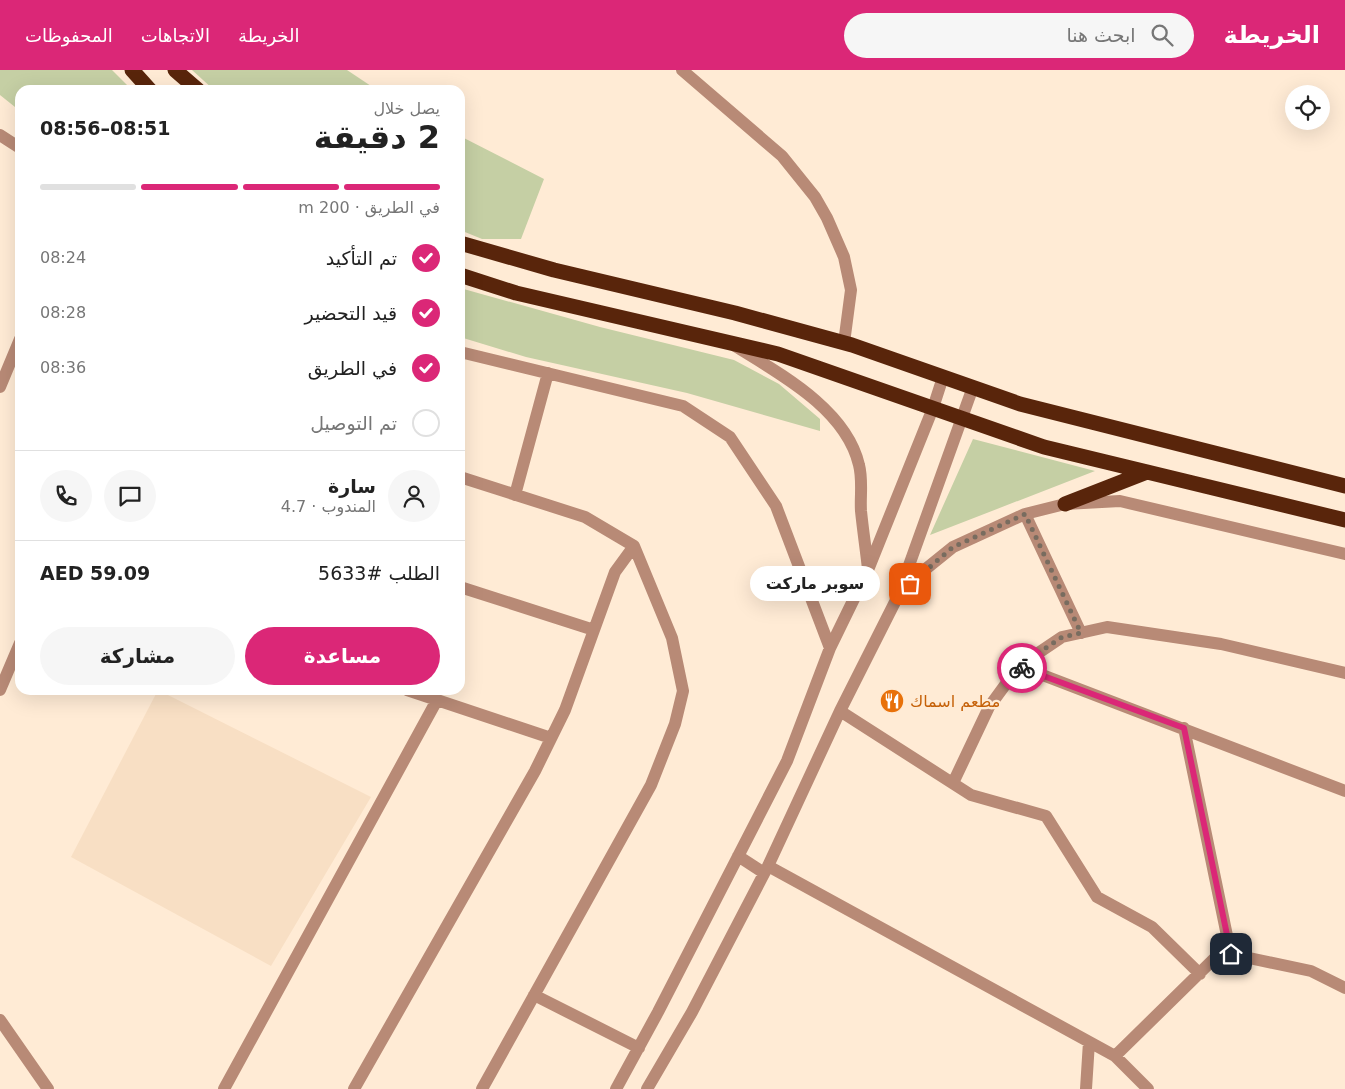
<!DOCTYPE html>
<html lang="ar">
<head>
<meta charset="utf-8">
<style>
  :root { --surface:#fff; --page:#f6f6f6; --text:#222; --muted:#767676; --line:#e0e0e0; --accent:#db2777 }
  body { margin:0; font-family:"DejaVu Sans","Noto Naskh Arabic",sans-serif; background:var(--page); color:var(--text); direction:rtl; height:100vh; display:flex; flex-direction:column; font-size:19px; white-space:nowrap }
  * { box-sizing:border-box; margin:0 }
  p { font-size:16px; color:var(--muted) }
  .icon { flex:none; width:28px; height:28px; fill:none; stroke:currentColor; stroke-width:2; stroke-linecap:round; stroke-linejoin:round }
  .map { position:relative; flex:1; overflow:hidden; direction:ltr }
  .sheet { position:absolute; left:15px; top:15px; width:450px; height:610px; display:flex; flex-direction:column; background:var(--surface); border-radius:15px; box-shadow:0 5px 20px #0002; direction:rtl }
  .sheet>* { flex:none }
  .fabs { position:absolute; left:1285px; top:15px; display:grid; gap:10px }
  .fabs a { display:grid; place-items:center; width:45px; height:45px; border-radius:50%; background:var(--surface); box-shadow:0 5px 20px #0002; font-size:25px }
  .pin { position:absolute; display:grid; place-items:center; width:42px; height:42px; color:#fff; margin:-21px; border-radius:10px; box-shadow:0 2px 8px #0006 }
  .courier { position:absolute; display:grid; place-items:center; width:50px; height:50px; margin:-25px; border:4px solid #db2777; border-radius:50%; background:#fff; color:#222; box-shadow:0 1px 6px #0007 }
  .bubble { position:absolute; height:35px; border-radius:18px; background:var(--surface); box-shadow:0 5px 20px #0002; font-size:16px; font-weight:800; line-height:35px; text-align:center; direction:rtl }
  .overview em { font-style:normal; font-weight:800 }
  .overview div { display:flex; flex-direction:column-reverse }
  .overview { display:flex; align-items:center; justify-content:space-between; height:85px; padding:0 25px }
  h1 { font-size:32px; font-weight:800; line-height:38px }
  .bar { display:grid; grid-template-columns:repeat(4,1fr); gap:8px 5px; align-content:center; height:60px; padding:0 25px }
  .bar i { height:6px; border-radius:4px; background:var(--line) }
  .bar .active { background:var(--accent) }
  .bar p { grid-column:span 4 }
  .line { display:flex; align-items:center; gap:12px; padding:0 25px; border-top:1px solid var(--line) }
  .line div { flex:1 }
  .round { display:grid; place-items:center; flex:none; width:52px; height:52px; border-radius:26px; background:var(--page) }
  ol { padding:0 25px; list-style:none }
  li { display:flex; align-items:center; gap:15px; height:55px }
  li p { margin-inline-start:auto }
  li .icon { padding:5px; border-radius:50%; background:var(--accent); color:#fff; stroke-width:4 }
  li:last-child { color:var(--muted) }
  li i { width:28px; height:28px; border:2px solid var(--line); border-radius:50% }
  .action { display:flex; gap:10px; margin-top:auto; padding:10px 25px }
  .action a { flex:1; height:58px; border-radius:30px; background:var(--accent); color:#fff; font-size:20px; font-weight:800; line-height:58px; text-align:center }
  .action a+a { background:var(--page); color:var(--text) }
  header { display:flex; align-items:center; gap:30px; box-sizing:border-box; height:70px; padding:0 25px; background:var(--accent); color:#fff }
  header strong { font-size:24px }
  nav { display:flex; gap:28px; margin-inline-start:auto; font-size:18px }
  .search { width:350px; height:45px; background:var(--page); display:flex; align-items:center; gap:12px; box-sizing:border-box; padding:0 18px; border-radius:28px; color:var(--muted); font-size:19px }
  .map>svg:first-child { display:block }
</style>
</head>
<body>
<header>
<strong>الخريطة</strong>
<div class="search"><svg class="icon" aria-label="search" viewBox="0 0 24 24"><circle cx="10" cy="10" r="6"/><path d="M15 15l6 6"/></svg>ابحث هنا</div>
<nav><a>الخريطة</a><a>الاتجاهات</a><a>المحفوظات</a></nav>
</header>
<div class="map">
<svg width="1345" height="1019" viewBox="0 0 1345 1019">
  <rect width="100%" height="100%" fill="#ffebd5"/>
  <path fill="#f8dfc4" d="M158 620 371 727 271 896 71 787Z"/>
  <path fill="#c5cfa4" d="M0 0H112L132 20H20V41L0 25Z
    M192 0H347L377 20H214Z
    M460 66 544 109 521 169H482L460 160Z
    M460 218 600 257 734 290 779 314 820 349V361L687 323 526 287 460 267Z
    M973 369 1095 401 930 465Z"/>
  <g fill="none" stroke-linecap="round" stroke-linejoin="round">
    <path stroke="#b88a76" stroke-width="12" d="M682 0 782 86 815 127 827 148 844 187 851 220 844 273
      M0 65 20 78
      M735 276C780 304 846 339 859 395 863 410 860 427 861 441 863 461 866 480 868 499
      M460 282 683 336 730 367 776 436 830 578
      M0 317 20 269
      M460 407 585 447 634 476 672 568 683 621 675 654 651 715 482 1019
      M515 425 548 303
      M1025 444 1081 563
      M460 517 594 560
      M902 522 922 502 953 477 1025 444 1065 434 1120 431 1345 484
      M1019 596 1345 721
      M0 620 20 573
      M407 620 551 668
      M840 641 971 725 1046 746 1097 827 1152 857 1200 904
      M1184 658 1231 885
      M953 713 989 637 1019 596 1062 567 1107 557 1221 574 1345 603
      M738 786 764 803
      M768 796 1115 986 1148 1019
      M534 925 639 978
      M0 950 48 1019
      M1115 986 1221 882 1311 901 1345 918
      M224 1019 437 630
      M354 1019 535 701 565 640 615 502 634 476
      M616 1019 658 942 787 691 830 578 868 500 933 338 943 307
      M647 1019 692 942 768 796 840 641 898 526 973 317
      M1086 1019 1089 972"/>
    <path stroke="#59250b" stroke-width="15" d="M132 0 150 20
      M175 0 198 20
      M460 173 554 200 735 243 852 275 1020 334 1345 416
      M460 205 516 223 778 284 1044 377 1345 450
      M1065 434 1147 402"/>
  </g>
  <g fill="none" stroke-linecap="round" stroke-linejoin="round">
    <path stroke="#786c5f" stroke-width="5" stroke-dasharray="0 9" d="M910 514 953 477 1025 444 1081 563 1062 567 1019 596 1022 598"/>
    <path stroke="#db2777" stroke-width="6" d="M1022 598 1184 658 1231 884"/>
  </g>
  <defs>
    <g id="restaurant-disc" transform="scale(1.25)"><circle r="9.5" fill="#e8710a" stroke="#ffebd5"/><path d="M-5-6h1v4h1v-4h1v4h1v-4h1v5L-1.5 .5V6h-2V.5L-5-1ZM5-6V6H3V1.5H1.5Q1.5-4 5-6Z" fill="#fff"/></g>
  </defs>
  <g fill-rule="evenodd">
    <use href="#restaurant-disc" x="892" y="631"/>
  </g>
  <g text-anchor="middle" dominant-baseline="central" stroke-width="4.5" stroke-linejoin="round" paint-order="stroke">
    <g font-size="16" fill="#c56008" stroke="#ffebd5" text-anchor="start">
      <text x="910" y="631">مطعم اسماك</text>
    </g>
  </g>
</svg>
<div class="fabs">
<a><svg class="icon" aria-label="locate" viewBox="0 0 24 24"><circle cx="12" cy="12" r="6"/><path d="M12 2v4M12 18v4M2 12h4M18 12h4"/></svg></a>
</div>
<div class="pin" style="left:910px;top:514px;background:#ea580c"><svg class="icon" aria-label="bag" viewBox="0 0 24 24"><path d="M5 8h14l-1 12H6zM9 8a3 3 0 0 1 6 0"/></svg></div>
<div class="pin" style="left:1231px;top:884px;background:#1f2937"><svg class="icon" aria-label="home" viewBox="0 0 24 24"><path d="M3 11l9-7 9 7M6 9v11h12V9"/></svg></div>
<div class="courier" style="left:1022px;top:598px"><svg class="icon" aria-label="bike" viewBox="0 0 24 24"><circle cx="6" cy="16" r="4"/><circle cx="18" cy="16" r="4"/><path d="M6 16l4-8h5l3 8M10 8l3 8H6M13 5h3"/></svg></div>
<div class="bubble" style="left:750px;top:496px;width:130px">سوبر ماركت</div>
<section class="sheet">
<div class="overview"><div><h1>2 دقيقة</h1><p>يصل خلال</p></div><em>08:51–08:56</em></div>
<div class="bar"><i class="active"></i><i class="active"></i><i class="active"></i><i></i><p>في الطريق · 200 m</p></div>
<ol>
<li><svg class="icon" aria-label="check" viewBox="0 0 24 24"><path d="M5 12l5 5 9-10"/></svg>تم التأكيد<p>08:24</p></li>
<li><svg class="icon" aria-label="check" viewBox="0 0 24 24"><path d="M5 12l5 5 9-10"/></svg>قيد التحضير<p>08:28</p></li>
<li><svg class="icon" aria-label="check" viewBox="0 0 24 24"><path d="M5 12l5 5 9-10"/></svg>في الطريق<p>08:36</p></li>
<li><i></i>تم التوصيل</li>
</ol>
<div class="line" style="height:90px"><a class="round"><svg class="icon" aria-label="person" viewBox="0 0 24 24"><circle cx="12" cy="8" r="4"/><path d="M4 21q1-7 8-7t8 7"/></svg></a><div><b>سارة</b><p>المندوب · 4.7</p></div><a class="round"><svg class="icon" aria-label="chat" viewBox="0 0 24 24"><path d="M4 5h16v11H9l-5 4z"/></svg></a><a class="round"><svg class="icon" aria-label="phone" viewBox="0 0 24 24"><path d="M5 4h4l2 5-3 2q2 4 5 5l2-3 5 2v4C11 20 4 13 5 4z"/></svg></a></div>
<div class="line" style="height:65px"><div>الطلب #5633</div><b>AED 59.09</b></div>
<div class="action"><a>مساعدة</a><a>مشاركة</a></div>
</section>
</div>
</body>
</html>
